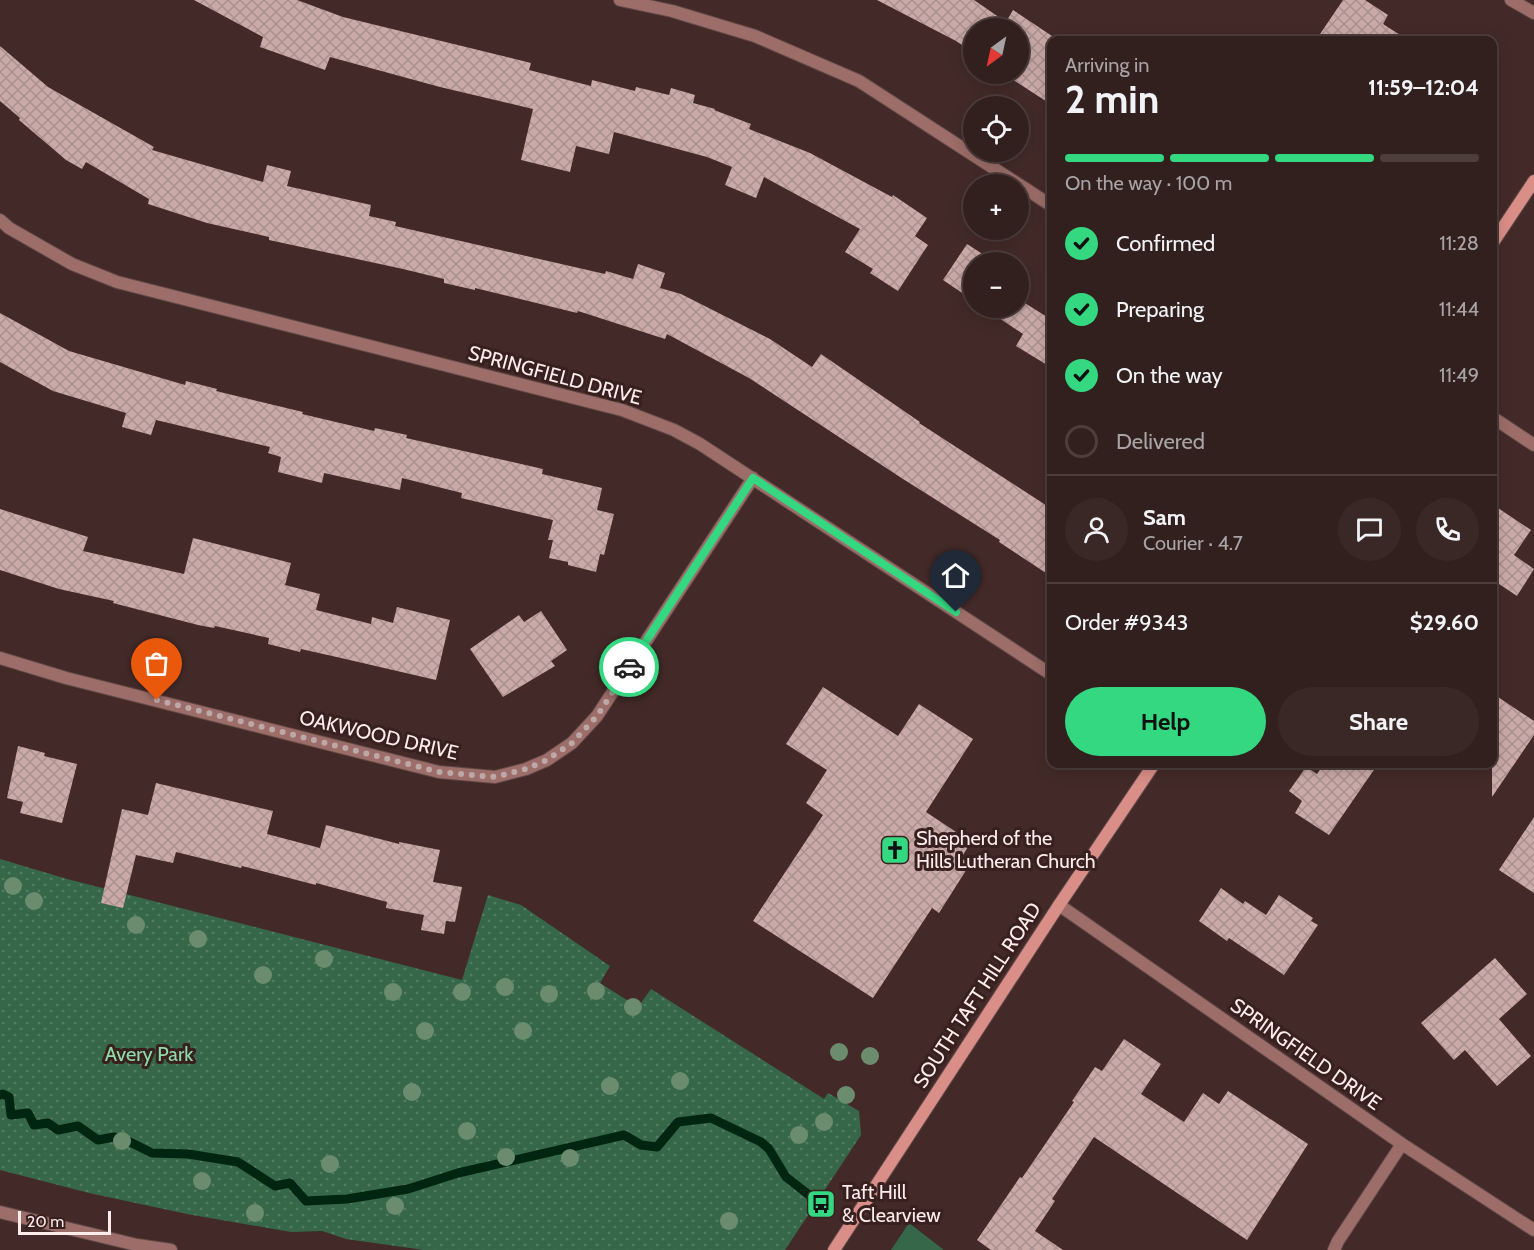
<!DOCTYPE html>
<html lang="en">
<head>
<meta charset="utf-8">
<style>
  :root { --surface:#32201e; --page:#3a2827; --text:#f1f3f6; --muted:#a8a3a4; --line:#4d3e3c; --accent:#34d881 }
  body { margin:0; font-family:Cabin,sans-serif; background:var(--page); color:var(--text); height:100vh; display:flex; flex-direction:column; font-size:22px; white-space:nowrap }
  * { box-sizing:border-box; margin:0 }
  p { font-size:20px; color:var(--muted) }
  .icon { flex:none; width:33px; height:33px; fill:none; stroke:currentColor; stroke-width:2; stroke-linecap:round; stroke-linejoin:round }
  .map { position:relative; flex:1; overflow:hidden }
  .drawer { position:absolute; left:1047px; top:36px; width:450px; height:732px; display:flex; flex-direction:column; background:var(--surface); border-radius:12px; box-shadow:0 3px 15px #0003,0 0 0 2px var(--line) }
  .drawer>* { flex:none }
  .needle { width:39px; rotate:213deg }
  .buttons { position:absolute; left:963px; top:18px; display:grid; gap:12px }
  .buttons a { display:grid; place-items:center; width:66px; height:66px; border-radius:50%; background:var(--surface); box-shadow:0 3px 15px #0003,0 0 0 2px var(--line); font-size:30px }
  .scale { position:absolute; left:18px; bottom:15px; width:93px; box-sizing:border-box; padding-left:6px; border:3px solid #fdecea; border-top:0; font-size:16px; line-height:21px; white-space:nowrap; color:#fdecea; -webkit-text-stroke:4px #38201e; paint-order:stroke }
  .pin { position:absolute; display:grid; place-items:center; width:51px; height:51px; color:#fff; margin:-62px -26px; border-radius:50% 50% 50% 0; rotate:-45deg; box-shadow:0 0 6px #0007 }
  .pin .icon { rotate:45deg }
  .courier { position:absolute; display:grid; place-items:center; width:60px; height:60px; margin:-30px; border:4px solid #34d881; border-radius:50%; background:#fff; color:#222; box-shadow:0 2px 8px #0007 }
  .headline em { font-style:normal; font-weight:700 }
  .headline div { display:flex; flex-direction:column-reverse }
  .headline { display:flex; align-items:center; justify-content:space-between; height:102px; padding:0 18px }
  h1 { font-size:39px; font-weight:700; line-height:45px }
  .bar { display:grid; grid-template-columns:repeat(4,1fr); gap:9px 6px; align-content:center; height:72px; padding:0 18px }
  .bar i { height:8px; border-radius:4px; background:var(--line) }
  .bar .active { background:var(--accent) }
  .bar p { grid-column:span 4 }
  .line { display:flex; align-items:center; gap:15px; padding:0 18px; border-top:2px solid var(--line) }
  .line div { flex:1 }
  .round { display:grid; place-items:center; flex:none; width:63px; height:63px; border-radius:32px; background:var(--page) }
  ol { padding:0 18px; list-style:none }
  li { display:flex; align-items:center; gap:18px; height:66px }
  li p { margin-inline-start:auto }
  li .icon { padding:6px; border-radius:50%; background:var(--accent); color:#111; stroke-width:4 }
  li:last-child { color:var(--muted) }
  li i { width:33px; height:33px; border:3px solid var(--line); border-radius:50% }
  .button { display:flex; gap:12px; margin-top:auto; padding:12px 18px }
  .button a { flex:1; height:69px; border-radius:36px; background:var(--accent); color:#111; font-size:24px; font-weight:700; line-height:69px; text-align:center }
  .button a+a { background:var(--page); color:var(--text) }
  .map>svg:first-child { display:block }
</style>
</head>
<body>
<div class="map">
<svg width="1534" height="1250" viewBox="0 0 1534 1250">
  <defs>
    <pattern id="park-dots" width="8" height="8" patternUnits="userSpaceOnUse" patternTransform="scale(1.5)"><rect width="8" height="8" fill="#366748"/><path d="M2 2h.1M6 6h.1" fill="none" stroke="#547d63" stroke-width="1.8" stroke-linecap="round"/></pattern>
    <pattern id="building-cross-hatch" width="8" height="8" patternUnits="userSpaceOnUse" patternTransform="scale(1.5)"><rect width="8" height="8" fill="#caaaa7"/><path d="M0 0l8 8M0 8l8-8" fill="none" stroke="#aa918f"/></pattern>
  </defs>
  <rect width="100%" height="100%" fill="#432a28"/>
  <path fill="#366748" d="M909 1223 944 1250H891Z"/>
  <path fill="url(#park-dots)" d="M0 859 67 879 462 980 488 895 521 905 610 966 600 983 638 1007 651 989 824 1099 828 1093 859 1111 861 1135 785 1250H424L346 1239 322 1231 291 1232 187 1214 89 1193 0 1170Z"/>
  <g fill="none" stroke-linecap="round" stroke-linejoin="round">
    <path stroke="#002510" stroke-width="9" d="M0 1095 3 1094 9 1097 11 1115 28 1113 34 1125 48 1123 58 1130 78 1126 98 1140 114 1137 130 1142 152 1153 188 1154 238 1162 275 1186 290 1183 306 1201 347 1199 408 1189 458 1173 624 1135 641 1145 657 1147 678 1122 711 1118 761 1142 769 1149 786 1177 813 1198"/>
  </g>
  <path fill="url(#building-cross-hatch)" d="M194 0H297L343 17 531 63 529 70 591 86 592 80 635 91 636 87 669 95 671 88 695 95 693 103 715 109 714 110 751 124 749 129 810 153 892 197 893 195 927 218 915 236 928 245 898 291 870 273 873 269 845 252 860 229 764 177 756 198 725 185 732 167 707 157 614 132 609 154 576 146 570 172 521 160 533 109 440 87 330 57 325 70 260 47 263 37Z
    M877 0H974L1006 22 1013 10 1052 36V105L1004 74H1018V28H974V53L956 41Z
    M1343 0H1365L1388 15 1383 24 1408 40H1316Z
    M0 46 48 87 154 147 152 150 263 182 267 165 291 171 287 186 371 205 369 216 396 222 395 226 605 274 606 271 633 279 638 264 665 273 660 288 681 294 770 339 812 367 821 354 920 422 919 423 1052 509V577L999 542 1000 540 903 479 749 378 667 334 665 339 578 311 577 313 475 288V290L444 283V279L403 269 269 240V237L207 223 148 204 149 199 86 162 82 169 66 160 19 120 20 118 0 101Z
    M967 244 995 262H974V301L943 280Z
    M1018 278 1030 286 1020 300 1052 320V368L1016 346 1023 334 984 308H1018Z
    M0 313 69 351 185 385 186 381 217 389 216 391 303 412 302 414 374 431 375 428 407 435 406 438 543 469 542 474 602 488 597 510 614 514 604 555 600 554 596 572 568 565V562L549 558 553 540H548L553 520 461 498 462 493 402 478 400 490 324 473 322 483 278 472 281 457 268 453 270 447 156 420 151 435 122 427 126 413 53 391 0 362Z
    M1492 504 1531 530 1514 555 1534 569 1517 596 1496 582 1492 587Z
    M0 509 88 537 83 551 184 574 193 538 291 563 285 585 320 594 316 610 371 624 372 617 393 623 397 607 450 620 436 680 341 658 301 649 300 652 268 644 269 638 215 626 214 628 198 625 113 603 114 601 59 589 0 570Z
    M541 611 567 650 551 661 555 666 503 697 470 649 519 615 524 622Z
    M823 687 898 736 919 704 973 739 926 812 971 842 961 858 970 864 939 913 932 908 873 998 753 921 823 815 806 803 827 770 786 744Z
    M1492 693 1534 721V735L1492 797Z
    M18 746 45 753 44 756 77 764 62 823 20 813 23 802 7 798Z
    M1324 764H1378L1329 835 1295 813 1302 801 1289 791 1306 767 1317 774Z
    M156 783 273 811 267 834 320 848 326 825 399 844V842L440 850 433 882 462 887 455 922 446 921 444 934 421 930 424 915 386 908 387 902 316 883V885L242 866 241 868 176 852 173 863 136 855 123 908 101 903 122 809 148 815Z
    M1534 817V893L1499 870Z
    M1221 888 1243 904 1245 901 1266 915 1279 895 1313 918 1311 921 1318 925 1284 975 1229 938 1227 941 1199 921Z
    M1495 958 1527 994 1499 1019 1531 1056 1497 1086 1465 1050 1454 1060 1421 1023Z
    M1124 1039 1161 1064 1141 1094 1184 1122 1203 1093 1219 1104 1228 1091 1308 1144 1247 1240 1094 1137 1052 1199 1055 1201 1035 1231 1063 1250H991L977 1240 1020 1177 1022 1178 1074 1102 1072 1101 1095 1067 1102 1071Z"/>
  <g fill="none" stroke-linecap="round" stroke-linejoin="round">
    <g stroke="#614947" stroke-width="14">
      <path id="street" d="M620 0 672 11 755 36 859 81 1052 206
        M1511 0 1534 13
        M0 220 9 228 72 264 117 282 622 410 674 430 700 444 1052 675
        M1492 417 1534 445
        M0 658 66 678 439 772 495 777 526 769 547 760 572 743 597 716 753 478
        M1059 905 1402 1144 1534 1230
        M0 1212 137 1245 171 1250
        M1334 1250 1338 1241 1402 1144"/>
    </g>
    <g stroke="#614947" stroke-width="14">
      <path id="secondary" d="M1492 244 1534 181
        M834 1250 1059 905 1154 764"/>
    </g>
    <use href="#street" stroke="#9c6d69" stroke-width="12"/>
    <use href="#secondary" stroke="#d98e88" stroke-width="12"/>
  </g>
  <g fill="#6c8c6f">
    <circle cx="13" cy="886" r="9"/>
    <circle cx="34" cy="901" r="9"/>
    <circle cx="136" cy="925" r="9"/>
    <circle cx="198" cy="939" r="9"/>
    <circle cx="324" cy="959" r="9"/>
    <circle cx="263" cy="975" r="9"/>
    <circle cx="505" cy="987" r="9"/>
    <circle cx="596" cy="991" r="9"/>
    <circle cx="393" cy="992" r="9"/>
    <circle cx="462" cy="992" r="9"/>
    <circle cx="549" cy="994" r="9"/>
    <circle cx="633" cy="1007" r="9"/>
    <circle cx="425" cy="1031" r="9"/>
    <circle cx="523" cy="1031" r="9"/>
    <circle cx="839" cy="1052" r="9"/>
    <circle cx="870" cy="1056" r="9"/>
    <circle cx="680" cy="1081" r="9"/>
    <circle cx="610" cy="1086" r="9"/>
    <circle cx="412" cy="1092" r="9"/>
    <circle cx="846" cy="1095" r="9"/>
    <circle cx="824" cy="1122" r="9"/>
    <circle cx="467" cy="1131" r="9"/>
    <circle cx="799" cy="1135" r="9"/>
    <circle cx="122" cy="1141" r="9"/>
    <circle cx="506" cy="1157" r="9"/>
    <circle cx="570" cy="1158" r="9"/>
    <circle cx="330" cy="1164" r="9"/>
    <circle cx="202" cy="1181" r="9"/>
    <circle cx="395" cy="1206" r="9"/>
    <circle cx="255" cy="1213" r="9"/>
    <circle cx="729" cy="1221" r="9"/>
  </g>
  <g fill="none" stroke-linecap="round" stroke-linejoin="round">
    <path stroke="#bca8a6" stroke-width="6" stroke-dasharray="0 10.8" d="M157 700 439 772 495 777 526 769 547 760 572 743 597 716 629 667"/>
    <path stroke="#34d881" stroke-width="8" d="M629 667 753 478 956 612"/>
  </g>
  <defs>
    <g id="church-square" transform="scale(1.5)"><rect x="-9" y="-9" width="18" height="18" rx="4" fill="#34d881" stroke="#38201e"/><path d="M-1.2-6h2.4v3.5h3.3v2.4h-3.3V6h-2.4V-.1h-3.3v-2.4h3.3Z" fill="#111"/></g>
    <g id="bus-square" transform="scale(1.5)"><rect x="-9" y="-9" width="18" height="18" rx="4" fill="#34d881" stroke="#38201e"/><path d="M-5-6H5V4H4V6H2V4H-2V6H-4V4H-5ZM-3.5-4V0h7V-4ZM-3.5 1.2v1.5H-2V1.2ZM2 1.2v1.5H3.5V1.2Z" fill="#111"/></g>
  </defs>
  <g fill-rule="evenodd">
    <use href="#church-square" x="895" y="850"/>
    <use href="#bus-square" x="821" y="1204"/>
  </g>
  <g text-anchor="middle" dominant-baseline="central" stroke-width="6" stroke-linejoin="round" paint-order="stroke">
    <g font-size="20" fill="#fdecea" stroke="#38201e">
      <text transform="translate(555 375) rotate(15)">SPRINGFIELD DRIVE</text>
      <text transform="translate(379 735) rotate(13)">OAKWOOD DRIVE</text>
      <text transform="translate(977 995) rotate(-57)">SOUTH TAFT HILL ROAD</text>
      <text transform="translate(1306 1054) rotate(35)">SPRINGFIELD DRIVE</text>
    </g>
    <g font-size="20" fill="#fdecea" stroke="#38201e" text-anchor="start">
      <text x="916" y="838">Shepherd of the<tspan x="916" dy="23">Hills Lutheran Church</tspan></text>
      <text x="842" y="1192">Taft Hill<tspan x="842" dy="23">&amp; Clearview</tspan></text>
    </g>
    <g font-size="20" fill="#8edca9" stroke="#38201e">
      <text x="149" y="1054">Avery Park</text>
    </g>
  </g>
</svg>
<div class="buttons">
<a><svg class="needle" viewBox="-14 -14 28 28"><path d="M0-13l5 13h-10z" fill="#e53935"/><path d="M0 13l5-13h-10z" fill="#a8a3a4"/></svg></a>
<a><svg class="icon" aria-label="locate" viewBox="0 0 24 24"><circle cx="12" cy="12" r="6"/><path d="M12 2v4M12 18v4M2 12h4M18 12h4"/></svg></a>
<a>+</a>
<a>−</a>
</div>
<div class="scale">20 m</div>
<div class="pin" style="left:157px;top:700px;background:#ea580c"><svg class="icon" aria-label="bag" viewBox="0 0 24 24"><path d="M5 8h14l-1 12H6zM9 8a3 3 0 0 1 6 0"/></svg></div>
<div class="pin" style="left:956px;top:612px;background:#1f2937"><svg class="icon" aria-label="home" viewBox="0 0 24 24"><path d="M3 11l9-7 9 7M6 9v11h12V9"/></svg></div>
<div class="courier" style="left:629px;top:667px"><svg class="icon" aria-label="car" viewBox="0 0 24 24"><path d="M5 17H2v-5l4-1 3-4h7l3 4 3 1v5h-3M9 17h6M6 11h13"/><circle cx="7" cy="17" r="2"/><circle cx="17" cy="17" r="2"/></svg></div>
<section class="drawer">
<div class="headline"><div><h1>2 min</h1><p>Arriving in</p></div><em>11:59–12:04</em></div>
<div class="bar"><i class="active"></i><i class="active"></i><i class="active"></i><i></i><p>On the way · 100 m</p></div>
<ol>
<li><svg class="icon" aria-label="check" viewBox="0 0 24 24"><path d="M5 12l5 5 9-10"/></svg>Confirmed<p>11:28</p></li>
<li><svg class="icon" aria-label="check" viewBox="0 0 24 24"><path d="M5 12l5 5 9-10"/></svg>Preparing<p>11:44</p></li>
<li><svg class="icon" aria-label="check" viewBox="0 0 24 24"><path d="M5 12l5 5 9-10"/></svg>On the way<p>11:49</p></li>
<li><i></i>Delivered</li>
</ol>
<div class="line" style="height:108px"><a class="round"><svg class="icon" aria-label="person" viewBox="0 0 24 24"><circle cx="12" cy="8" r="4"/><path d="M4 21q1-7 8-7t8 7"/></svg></a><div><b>Sam</b><p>Courier · 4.7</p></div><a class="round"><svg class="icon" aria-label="chat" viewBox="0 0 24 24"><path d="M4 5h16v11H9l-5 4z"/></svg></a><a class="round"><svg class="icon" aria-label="phone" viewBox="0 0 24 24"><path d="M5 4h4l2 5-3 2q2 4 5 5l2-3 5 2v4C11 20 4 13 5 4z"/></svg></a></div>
<div class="line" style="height:78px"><div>Order #9343</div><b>$29.60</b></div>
<div class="button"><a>Help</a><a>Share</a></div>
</section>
</div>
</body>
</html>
